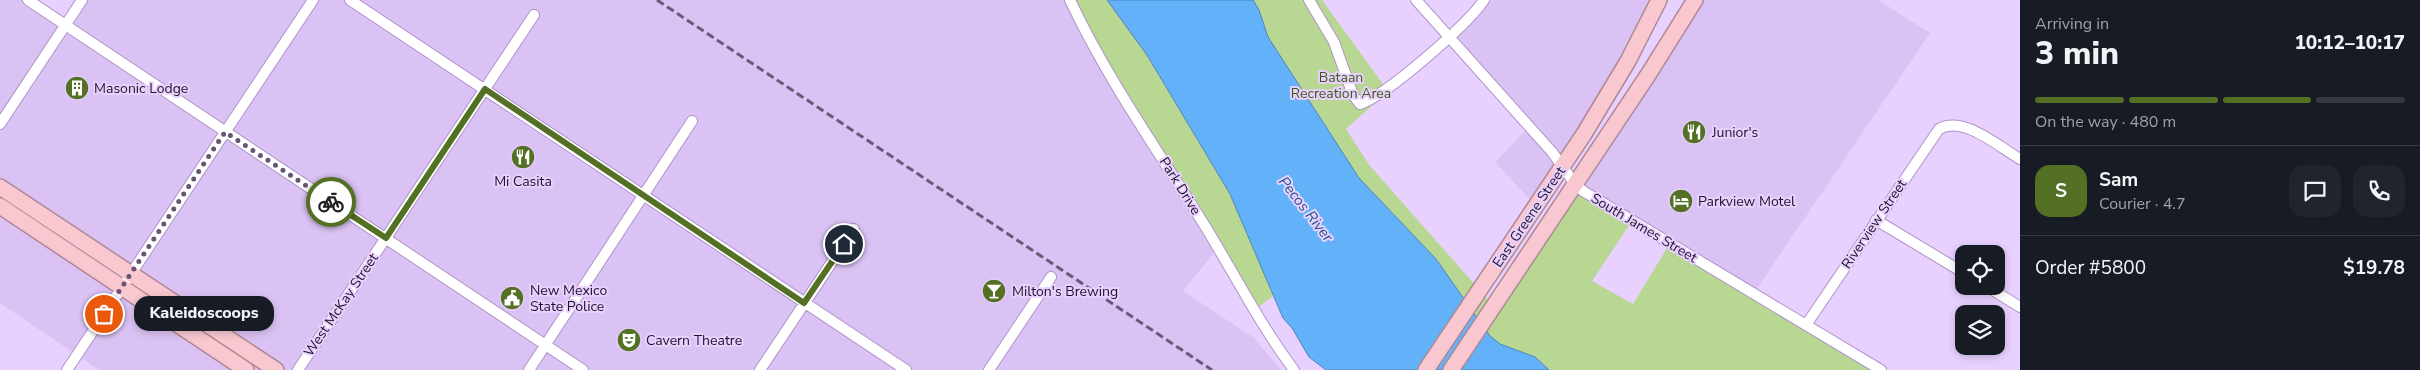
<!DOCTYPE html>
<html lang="en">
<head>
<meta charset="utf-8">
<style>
  :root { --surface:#171b24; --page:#20242c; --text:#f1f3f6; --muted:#9ea1a6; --line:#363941; --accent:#537025 }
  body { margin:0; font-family:"Nunito Sans",sans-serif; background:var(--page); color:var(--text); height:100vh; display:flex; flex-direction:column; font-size:19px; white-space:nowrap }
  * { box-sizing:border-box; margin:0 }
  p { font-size:16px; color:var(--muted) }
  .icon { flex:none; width:28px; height:28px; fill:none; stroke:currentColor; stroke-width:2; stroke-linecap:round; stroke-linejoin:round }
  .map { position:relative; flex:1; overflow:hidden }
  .details { display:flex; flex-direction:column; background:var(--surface); width:400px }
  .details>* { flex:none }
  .tools { position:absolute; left:1955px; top:245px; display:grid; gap:10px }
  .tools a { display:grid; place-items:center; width:50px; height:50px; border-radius:10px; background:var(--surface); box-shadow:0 2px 8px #0003; font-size:25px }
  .pin { position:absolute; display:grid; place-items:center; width:42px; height:42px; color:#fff; margin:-21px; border:2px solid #fff; border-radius:50%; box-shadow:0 1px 5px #0007 }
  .courier { position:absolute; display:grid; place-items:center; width:50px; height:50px; margin:-25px; border:4px solid #537025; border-radius:50%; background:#fff; color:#222; box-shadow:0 1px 6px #0007 }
  .bubble { position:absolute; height:35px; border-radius:15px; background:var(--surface); box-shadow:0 2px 8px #0003; font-size:16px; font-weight:800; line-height:35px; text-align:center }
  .overview em { font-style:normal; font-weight:800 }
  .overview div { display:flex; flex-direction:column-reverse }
  .overview { display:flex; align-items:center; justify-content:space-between; height:85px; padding:0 15px }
  h1 { font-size:32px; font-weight:800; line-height:38px }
  .bar { display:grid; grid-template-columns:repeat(4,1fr); gap:8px 5px; align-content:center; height:60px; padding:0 15px }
  .bar i { height:6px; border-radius:4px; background:var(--line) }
  .bar .current { background:var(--accent) }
  .bar p { grid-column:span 4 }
  .line { display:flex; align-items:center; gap:12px; padding:0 15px; border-top:1px solid var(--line) }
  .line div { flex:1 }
  .round { display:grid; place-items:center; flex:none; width:52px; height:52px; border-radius:15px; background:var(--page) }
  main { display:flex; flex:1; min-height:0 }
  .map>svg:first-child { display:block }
</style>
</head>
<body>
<main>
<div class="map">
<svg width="2020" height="370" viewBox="0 0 2020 370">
  <rect width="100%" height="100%" fill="#e8d1ff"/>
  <path fill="#dbc2f4" d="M0 0H28L65 25 82 0H1070L1217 249 1183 291 1254 338 1281 370H99L0 303Z
    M1484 0H1659L1536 206 1495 162 1529 127 1448 37Z
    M1695 0H1878L1930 33 1754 293 1575 184Z"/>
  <path fill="#b8d793" d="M1070 0H1107L1147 55 1230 194 1258 257 1273 296 1253 311Z
    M1253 0H1322L1388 91 1346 129 1370 166 1493 305 1575 184 1632 221 1592 281 1633 304 1670 243 1881 370H1549L1535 357 1500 344 1490 336 1436 259 1359 178 1268 37 1259 10Z"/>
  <path fill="#63b2f9" stroke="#4f83bb" d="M1107 0H1253L1259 10 1268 37 1359 178 1436 259 1490 336 1500 344 1535 357 1549 370H1326L1309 357 1292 328 1283 318 1230 194 1147 55Z"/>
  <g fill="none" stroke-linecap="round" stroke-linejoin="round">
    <g stroke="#af93c9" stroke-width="12">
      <path id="minor" d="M28 0 583 370
        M350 0 906 370
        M1070 0C1105 75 1156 148 1200 218 1232 269 1258 322 1294 370
        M1309 0 1334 42 1353 95 1360 104C1387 95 1468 24 1484 0
        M1416 0 1552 152 1575 184 1583 191 1881 370
        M0 124 82 0
        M1876 220 1964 273
        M1986 286 2020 307
        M1806 325 1939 129C1963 115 1998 146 2020 159
        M67 370 313 0
        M298 370 534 15
        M529 370 692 121
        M760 370 854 229
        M989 370 1051 277"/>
    </g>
    <g stroke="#ad8895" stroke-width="18">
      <path id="highway" d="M0 187 276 370
        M0 206 246 370
        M1426 370 1584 134 1628 61 1659 0
        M1451 370 1648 75 1695 0"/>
    </g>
    <use href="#minor" stroke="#fff" stroke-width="10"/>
    <use href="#highway" stroke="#f9c7cf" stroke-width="15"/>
    <path stroke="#695a78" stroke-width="3" stroke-dasharray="8 4" stroke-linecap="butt" d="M657 0 1212 370"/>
  </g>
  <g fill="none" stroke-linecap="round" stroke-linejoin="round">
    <path stroke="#655674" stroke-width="5" stroke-dasharray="0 9" d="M104 314 225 132 331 202"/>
    <path stroke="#537025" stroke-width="6" d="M331 202 386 238 485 89 804 303 844 244"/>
  </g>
  <defs>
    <g id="building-disc" transform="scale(1.25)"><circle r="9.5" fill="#537025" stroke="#e8d1ff"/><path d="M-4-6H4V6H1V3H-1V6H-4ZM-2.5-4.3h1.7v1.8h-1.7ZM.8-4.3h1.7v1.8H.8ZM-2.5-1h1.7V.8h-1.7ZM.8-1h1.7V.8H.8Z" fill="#fff"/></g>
    <g id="restaurant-disc" transform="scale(1.25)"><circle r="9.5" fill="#537025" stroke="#e8d1ff"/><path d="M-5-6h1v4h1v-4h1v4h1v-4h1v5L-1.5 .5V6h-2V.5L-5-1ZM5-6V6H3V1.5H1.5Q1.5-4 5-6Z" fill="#fff"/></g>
    <g id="hotel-disc" transform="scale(1.25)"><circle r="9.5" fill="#537025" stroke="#e8d1ff"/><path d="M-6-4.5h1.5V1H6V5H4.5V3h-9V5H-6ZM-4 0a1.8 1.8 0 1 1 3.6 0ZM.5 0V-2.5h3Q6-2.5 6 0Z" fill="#fff"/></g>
    <g id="bar-disc" transform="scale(1.25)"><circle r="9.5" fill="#537025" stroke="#e8d1ff"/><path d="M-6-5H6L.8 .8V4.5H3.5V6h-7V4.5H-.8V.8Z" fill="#fff"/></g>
    <g id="civic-disc" transform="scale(1.25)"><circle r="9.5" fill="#537025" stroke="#e8d1ff"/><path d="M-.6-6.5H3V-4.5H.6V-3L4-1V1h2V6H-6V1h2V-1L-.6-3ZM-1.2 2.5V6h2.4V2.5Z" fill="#fff"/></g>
    <g id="theatre-disc" transform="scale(1.25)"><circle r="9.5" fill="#537025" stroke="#e8d1ff"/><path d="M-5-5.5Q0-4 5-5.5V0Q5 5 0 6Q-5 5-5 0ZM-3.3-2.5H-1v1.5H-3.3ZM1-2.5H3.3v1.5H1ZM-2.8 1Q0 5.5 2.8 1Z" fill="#fff"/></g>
  </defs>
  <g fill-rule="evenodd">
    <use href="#building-disc" x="77" y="88"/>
    <use href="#restaurant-disc" x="1694" y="132"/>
    <use href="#restaurant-disc" x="523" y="157"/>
    <use href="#hotel-disc" x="1681" y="201"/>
    <use href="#bar-disc" x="994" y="291"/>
    <use href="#civic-disc" x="512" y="298"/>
    <use href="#theatre-disc" x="629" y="340"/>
  </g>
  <g text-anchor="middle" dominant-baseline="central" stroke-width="4" stroke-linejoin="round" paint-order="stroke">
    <g font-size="14" fill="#3f5815" stroke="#e8d1ff">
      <text x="1341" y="77">Bataan<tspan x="1341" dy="16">Recreation Area</tspan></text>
    </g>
    <g font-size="14" fill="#1f1429" stroke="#e8d1ff" text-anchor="start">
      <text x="94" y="88">Masonic Lodge</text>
      <text x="1712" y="132">Junior's</text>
      <text x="523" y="181" text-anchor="middle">Mi Casita</text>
      <text x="1698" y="201">Parkview Motel</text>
      <text x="530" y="290">New Mexico<tspan x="530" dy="16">State Police</tspan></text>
      <text x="1012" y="291">Milton's Brewing</text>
      <text x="646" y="340">Cavern Theatre</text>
    </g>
    <g font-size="14" fill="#1f1429" stroke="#e8d1ff">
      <text transform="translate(1180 186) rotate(58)">Park Drive</text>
      <text transform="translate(1529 217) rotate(-56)">East Greene Street</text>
      <text transform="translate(1874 224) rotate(-56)">Riverview Street</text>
      <text transform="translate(1644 228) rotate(31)">South James Street</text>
      <text transform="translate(341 305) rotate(-56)">West McKay Street</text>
    </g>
    <g font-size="15" font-style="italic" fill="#1d5483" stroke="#e8d1ff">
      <text transform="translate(1306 209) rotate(52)">Pecos River</text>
    </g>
  </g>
</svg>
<div class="tools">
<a><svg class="icon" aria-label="locate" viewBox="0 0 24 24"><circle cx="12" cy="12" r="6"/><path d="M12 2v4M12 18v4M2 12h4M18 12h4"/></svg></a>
<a><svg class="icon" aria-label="layers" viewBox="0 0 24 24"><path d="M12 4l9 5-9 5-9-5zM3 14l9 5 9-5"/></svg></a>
</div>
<div class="pin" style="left:104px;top:314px;background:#ea580c"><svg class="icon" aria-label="bag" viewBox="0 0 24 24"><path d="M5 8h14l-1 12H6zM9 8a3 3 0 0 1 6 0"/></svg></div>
<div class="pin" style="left:844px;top:244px;background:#1f2937"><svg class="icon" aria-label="home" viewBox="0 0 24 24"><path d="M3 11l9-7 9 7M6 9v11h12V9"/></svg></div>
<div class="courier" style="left:331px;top:202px"><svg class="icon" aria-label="bike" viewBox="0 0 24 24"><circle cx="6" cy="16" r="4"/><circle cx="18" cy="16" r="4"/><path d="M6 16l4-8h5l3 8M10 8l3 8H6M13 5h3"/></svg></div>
<div class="bubble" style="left:134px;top:296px;width:140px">Kaleidoscoops</div>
</div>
<section class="details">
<div class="overview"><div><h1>3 min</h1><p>Arriving in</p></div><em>10:12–10:17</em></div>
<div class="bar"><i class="current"></i><i class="current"></i><i class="current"></i><i></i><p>On the way · 480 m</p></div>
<div class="line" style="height:90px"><b class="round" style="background:var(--accent);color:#fff">S</b><div><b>Sam</b><p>Courier · 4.7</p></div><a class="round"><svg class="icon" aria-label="chat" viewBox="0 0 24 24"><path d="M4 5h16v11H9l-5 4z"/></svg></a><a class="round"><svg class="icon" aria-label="phone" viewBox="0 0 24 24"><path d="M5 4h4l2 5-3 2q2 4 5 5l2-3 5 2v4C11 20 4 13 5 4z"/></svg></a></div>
<div class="line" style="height:65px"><div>Order #5800</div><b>$19.78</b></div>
</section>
</main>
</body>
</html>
